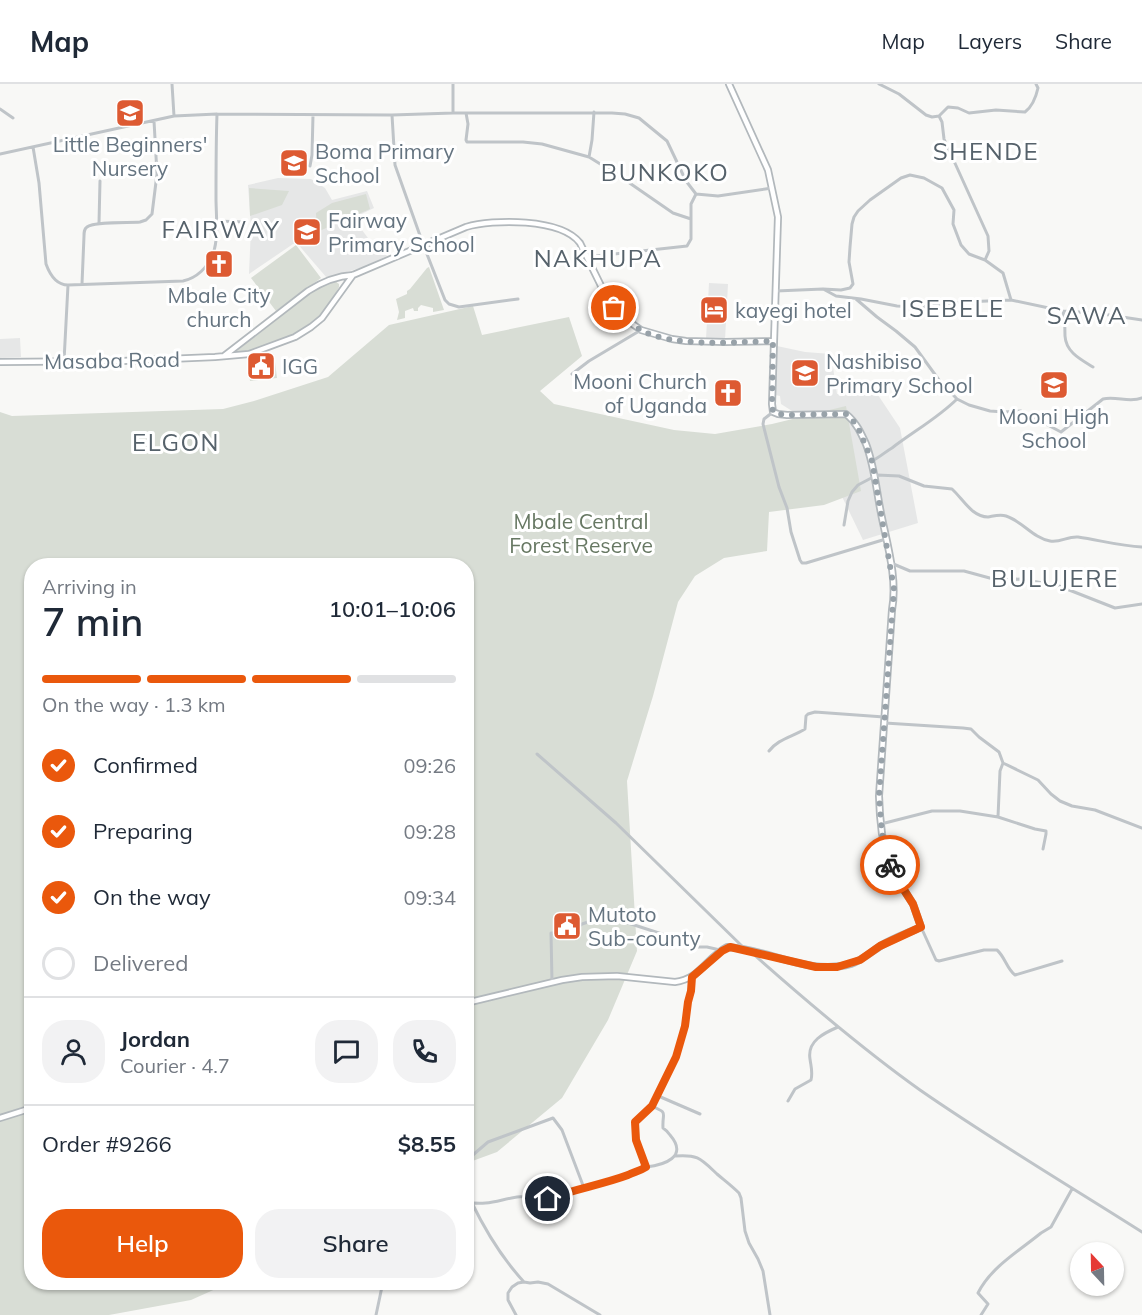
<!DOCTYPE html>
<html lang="en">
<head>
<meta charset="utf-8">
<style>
  :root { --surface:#fff; --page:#f2f2f3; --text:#1f2937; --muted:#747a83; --line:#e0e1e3; --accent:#ea580c }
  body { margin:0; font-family:Mulish,sans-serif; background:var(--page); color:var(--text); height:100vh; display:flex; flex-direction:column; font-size:22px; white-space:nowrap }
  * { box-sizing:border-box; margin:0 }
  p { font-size:20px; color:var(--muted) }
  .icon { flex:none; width:33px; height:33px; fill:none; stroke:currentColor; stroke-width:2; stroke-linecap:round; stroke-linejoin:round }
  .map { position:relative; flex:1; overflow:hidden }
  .details { position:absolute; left:24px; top:474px; width:450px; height:732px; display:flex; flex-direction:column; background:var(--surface); border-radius:24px; box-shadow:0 2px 4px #0004 }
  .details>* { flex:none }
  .needle { width:39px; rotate:338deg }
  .controls { position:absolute; left:1070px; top:1158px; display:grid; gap:12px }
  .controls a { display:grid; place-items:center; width:54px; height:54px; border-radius:50%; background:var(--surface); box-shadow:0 2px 4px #0004; font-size:30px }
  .pin { position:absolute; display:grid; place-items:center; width:51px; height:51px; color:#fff; margin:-26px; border:3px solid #fff; border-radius:50%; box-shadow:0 2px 6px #0007 }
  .courier { position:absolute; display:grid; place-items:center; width:60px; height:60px; margin:-30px; border:4px solid #ea580c; border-radius:50%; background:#fff; color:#222; box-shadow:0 2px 8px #0007 }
  .headline em { font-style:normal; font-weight:600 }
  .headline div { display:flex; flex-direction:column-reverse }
  .headline { display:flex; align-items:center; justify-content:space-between; height:102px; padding:0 18px }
  h1 { font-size:39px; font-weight:600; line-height:45px }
  .bar { display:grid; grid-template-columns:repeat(4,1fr); gap:9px 6px; align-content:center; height:72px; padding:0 18px }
  .bar i { height:8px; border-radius:4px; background:var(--line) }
  .bar .selected { background:var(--accent) }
  .bar p { grid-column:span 4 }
  .line { display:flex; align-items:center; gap:15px; padding:0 18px; border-top:2px solid var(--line) }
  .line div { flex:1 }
  .round { display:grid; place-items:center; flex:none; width:63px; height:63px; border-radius:24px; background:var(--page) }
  ol { padding:0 18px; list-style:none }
  li { display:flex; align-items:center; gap:18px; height:66px }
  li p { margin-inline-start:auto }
  li .icon { padding:6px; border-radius:50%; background:var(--accent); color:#fff; stroke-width:4 }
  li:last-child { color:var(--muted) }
  li i { width:33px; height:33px; border:3px solid var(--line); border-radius:50% }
  .cta { display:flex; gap:12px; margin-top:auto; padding:12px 18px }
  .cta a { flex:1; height:69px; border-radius:24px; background:var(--accent); color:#fff; font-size:24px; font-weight:600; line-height:69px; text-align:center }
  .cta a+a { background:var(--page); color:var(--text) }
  header { display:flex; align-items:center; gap:36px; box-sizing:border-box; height:84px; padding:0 30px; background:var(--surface); border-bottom:2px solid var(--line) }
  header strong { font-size:28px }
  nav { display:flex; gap:33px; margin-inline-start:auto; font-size:21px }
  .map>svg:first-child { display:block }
</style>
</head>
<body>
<header>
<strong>Map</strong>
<nav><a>Map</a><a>Layers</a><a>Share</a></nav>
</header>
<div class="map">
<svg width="1142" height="1231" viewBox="0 0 1142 1231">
  <rect width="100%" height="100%" fill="#f8f8f6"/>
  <path fill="#e6e7e7" d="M278 94 311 95 325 104 332 116 367 107 374 124 353 134 368 154 387 172 363 183 327 194 296 158 249 190 251 143 248 101Z
    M709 199 728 200 725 256 706 255Z
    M20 254 21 273 0 274V255Z
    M777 262 805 268 831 270 837 310 878 311 900 344 918 439 863 456 834 396 811 339 781 320 780 312 775 311Z"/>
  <path fill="#d8ddd5" d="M249 104 289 107 282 121 250 132Z
    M366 110 370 125 317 148 316 129 332 119Z
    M296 161 321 194 276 227 251 194Z
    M429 183 444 226 433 228V224L421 221 418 224V227H414L413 224 405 227V234L397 236 399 228 396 215 407 210V207L410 205 427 184Z
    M335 197 339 200V203L326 228 295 252 250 267 233 270 308 210 323 201Z
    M473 222 482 251 569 233 582 272 540 307 554 320 674 346 715 350 772 340 846 322 861 407 824 421 769 428 767 467 724 474 695 492 678 518 653 612 627 697 637 867 608 936 562 1014 497 1068 467 1079 466 482H32V1198L229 1199 191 1216 109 1231H0V328L12 332 223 325 254 317 328 293 389 241Z
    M275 278 277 294 250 297 248 279H253L254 289 263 287 265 286 264 279Z"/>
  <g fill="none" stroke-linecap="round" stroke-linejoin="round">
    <g stroke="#b2b8bc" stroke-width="8">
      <path id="secondary" d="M224 272 308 207C322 198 337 192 353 191L466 143C493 135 561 134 580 159L607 214 624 234 641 246 672 255 686 257 725 258 773 257
        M0 278 122 277 215 273 249 270 295 253 311 243 322 234 353 191
        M466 919 562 896 582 893 617 892 675 898C700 895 706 874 727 863 769 865 808 892 851 880 863 876 872 867 882 861 894 854 908 849 921 843L913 820 897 795 888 777 882 750 880 731 879 712 892 526C898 493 886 457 880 424 876 403 874 381 866 360 861 349 856 338 846 330L787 331 778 330 773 328 772 320 778 133 768 86 729 0
        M0 1034 32 1024"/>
    </g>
    <path stroke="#bfc4c8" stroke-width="3" d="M172 0 174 32
      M879 0 899 10 926 31 932 33 939 32 948 23 958 24 969 29 996 26 1025 28C1033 22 1036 13 1038 4L1036 0
      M0 25 13 34
      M453 29V0
      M466 29 468 40 466 56 467 58H523L542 60 589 73 618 91 673 129 691 135
      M392 31 395 81 423 160 445 216 449 220 459 223 518 215
      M939 32 942 38 944 55 988 152 989 167 985 176 1003 189 1011 216
      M33 63 39 99 46 180C50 191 57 201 68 201L183 197C197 194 208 183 213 170 219 153 216 132 216 114 216 86 216 58 217 30
      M0 70 174 32 217 30 392 31 453 29H612L625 30 639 34 667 57 686 97 696 110 718 112 772 104
      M589 73 592 56 594 28
      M310 82 312 71 313 31
      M216 137 245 138
      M99 139 100 97
      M587 173 687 162 691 155V120L696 110
      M82 200 84 152C84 148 84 145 87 143 94 137 130 139 140 138L146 136 152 130 157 90 154 37
      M825 206 836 212 861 215 897 222 921 223 964 218 1011 216 1063 227 1096 229 1142 236
      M776 207 823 205 841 206 850 204 853 200 849 178 850 163 852 140 854 133 858 127 870 116 901 94 910 91 924 94 942 104 954 126 953 140 961 161 969 170 985 176
      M856 215 877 233 896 247 915 263 939 296 957 315 969 321 990 327 1004 328 1021 327 1061 348 1103 315C1116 312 1130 319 1142 314
      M1063 227C1065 236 1065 243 1065 252 1066 268 1080 275 1093 283
      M64 277 68 201
      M572 290 589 277 641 246
      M773 328 764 335 763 340 779 403 787 424 791 448 800 476 802 479H806L886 455
      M872 377C880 373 885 368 892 364 914 347 938 334 957 315
      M844 441 848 417 852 408 858 401 877 391 899 392 924 402 952 405C963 415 972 433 988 433 994 432 1000 430 1006 432 1022 437 1033 454 1050 457 1060 459 1068 452 1078 453 1099 456 1120 462 1142 463
      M891 479 910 487H964L997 496 1021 495 1059 502 1115 524 1142 520
      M885 639 963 644 971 645 979 653 999 668 1003 679 1000 687 998 733
      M769 667C778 655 792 653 805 645L806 632 808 630 815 628 884 633
      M537 670 616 739 745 865
      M1003 679 1038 696 1051 710 1060 717 1072 722 1095 726 1142 744
      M881 740 932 727H960L998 733 1035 745 1046 747V750L1043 765
      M921 843 936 876 939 877 984 866H997C1005 873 1007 885 1015 891L1062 877
      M751 868C805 916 861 964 920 1006 992 1056 1068 1101 1142 1148
      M552 898 551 849H572L582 840 588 838 622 837 665 851 692 863H707L720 866
      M656 1011 700 1030
      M788 1017 795 1005 811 996C813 988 811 983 810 975 807 957 824 949 838 943
      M675 1072C698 1070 701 1075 717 1090 724 1096 732 1102 739 1109L741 1114 745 1147 749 1159 758 1175 763 1187 770 1231
      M466 1079 474 1070 488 1058 553 1034 562 1046 584 1104
      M646 1083C664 1081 689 1073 670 1051 668 1048 666 1046 663 1044 662 1027 669 1030 652 1022
      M466 1118C487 1122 498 1116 517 1113 527 1112 536 1115 546 1115 553 1115 560 1109 568 1107 593 1101 621 1096 644 1085L646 1083 636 1056 635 1038 652 1022 676 973 685 943 688 918 691 907 692 893
      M472 1119C486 1148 502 1174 524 1198
      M376 1231 383 1198
      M516 1231 508 1216V1209L512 1203 518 1199 524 1198 530 1199 538 1198 548 1200 600 1231
      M981 1231 988 1220 978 1209C991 1183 1019 1167 1041 1149L1051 1143 1072 1105"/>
    <use href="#secondary" stroke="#fff" stroke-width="4.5"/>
  </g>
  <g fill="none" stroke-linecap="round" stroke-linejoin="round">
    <path stroke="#98a2a9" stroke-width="6" stroke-dasharray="0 10.8" d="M614 224C622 232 630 240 639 245 671 264 737 258 773 257L772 320 773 328 778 330 787 331 846 330 852 335 859 346 872 377 894 505 879 712 882 750 890 781"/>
    <path stroke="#ea580c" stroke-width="8" d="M548 1115C574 1105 601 1101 628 1091 634 1088 640 1087 646 1083L636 1056 635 1038 652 1022 676 973 685 942 688 918 691 907 692 893 722 867 730 863 816 883H837L860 876 880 862 921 843 913 820 897 795 890 781"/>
  </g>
  <defs>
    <g id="school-square" transform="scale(1.5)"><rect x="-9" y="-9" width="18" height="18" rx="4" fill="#dd5a32" stroke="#fff"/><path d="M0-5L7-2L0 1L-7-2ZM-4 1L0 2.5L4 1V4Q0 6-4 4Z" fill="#fff"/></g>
    <g id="church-square" transform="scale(1.5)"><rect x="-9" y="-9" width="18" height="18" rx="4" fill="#dd5a32" stroke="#fff"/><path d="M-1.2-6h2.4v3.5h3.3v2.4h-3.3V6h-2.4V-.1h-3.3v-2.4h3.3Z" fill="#fff"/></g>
    <g id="hotel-square" transform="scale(1.5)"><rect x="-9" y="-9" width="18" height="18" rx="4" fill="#dd5a32" stroke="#fff"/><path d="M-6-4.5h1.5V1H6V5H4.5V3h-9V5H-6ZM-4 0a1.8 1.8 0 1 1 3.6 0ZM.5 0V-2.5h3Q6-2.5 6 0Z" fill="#fff"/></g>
    <g id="civic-square" transform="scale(1.5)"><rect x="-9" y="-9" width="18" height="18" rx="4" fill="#dd5a32" stroke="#fff"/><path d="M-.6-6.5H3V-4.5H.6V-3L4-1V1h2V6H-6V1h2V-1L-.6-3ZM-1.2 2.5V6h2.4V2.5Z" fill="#fff"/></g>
  </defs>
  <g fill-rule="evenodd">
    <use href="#school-square" x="130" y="29"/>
    <use href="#school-square" x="294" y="79"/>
    <use href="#school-square" x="307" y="148"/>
    <use href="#church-square" x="219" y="180"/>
    <use href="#hotel-square" x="714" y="226"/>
    <use href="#civic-square" x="261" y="282"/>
    <use href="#school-square" x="805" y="289"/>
    <use href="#school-square" x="1054" y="301"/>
    <use href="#church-square" x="728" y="309"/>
    <use href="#civic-square" x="567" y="842"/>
  </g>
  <g text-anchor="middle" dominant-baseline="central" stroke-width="6" stroke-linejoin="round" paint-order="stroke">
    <g font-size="21" fill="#657480" stroke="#fff" text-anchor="start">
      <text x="130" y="60" text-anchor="middle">Little Beginners'<tspan x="130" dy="24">Nursery</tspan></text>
      <text x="315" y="67">Boma Primary<tspan x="315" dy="24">School</tspan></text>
      <text x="328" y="136">Fairway<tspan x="328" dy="24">Primary School</tspan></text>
      <text x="219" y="211" text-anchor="middle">Mbale City<tspan x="219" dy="24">church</tspan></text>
      <text x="735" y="226">kayegi hotel</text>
      <text x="826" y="277">Nashibiso<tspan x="826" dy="24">Primary School</tspan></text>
      <text x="282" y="282">IGG</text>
      <text x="707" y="297" text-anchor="end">Mooni Church<tspan x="707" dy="24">of Uganda</tspan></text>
      <text x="1054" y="332" text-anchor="middle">Mooni High<tspan x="1054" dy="24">School</tspan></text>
      <text x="588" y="830">Mutoto<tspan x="588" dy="24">Sub-county</tspan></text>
    </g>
    <g font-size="21" fill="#657480" stroke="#fff">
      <text transform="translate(112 276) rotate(-1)">Masaba Road</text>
    </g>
    <g font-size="21" fill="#677863" stroke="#fff">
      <text x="581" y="437">Mbale Central<tspan x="581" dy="24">Forest Reserve</tspan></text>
    </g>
    <g font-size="24" letter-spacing="1.5" fill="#56626b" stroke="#fff">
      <text x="986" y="67">SHENDE</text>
      <text x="665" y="88">BUNKOKO</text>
      <text x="221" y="145">FAIRWAY</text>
      <text x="598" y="174">NAKHUPA</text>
      <text x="953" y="224">ISEBELE</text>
      <text x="1087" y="231">SAWA</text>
      <text x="176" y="358">ELGON</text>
      <text x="1055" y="494">BULUJERE</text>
    </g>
  </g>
</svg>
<div class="controls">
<a><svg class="needle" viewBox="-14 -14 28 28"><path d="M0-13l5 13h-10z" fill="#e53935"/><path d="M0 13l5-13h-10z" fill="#747a83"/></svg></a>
</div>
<div class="pin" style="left:614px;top:224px;background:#ea580c"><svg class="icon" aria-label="bag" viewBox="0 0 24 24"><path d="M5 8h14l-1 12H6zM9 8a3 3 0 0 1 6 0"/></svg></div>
<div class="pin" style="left:548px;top:1115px;background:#1f2937"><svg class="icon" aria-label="home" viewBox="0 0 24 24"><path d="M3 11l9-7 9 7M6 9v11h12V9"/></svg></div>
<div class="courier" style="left:890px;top:781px"><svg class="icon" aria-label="bike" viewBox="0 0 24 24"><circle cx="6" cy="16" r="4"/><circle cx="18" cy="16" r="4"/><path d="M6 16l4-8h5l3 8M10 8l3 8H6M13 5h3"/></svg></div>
<section class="details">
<div class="headline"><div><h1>7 min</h1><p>Arriving in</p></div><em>10:01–10:06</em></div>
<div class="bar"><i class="selected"></i><i class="selected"></i><i class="selected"></i><i></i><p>On the way · 1.3 km</p></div>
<ol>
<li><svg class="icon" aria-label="check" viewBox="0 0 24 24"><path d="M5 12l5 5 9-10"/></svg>Confirmed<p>09:26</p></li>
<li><svg class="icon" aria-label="check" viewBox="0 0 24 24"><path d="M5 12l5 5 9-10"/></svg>Preparing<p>09:28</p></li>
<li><svg class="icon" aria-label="check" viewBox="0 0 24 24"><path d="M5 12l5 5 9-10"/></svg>On the way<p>09:34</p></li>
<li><i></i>Delivered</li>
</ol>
<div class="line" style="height:108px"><a class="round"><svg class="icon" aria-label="person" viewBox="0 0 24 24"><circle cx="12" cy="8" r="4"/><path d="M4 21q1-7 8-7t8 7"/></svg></a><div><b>Jordan</b><p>Courier · 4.7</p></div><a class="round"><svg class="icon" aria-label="chat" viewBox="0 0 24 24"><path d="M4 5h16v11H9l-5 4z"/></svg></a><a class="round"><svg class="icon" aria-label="phone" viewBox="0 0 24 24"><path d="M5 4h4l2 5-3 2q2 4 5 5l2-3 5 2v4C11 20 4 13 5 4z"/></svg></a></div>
<div class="line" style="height:78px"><div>Order #9266</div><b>$8.55</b></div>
<div class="cta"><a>Help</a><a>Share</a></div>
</section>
</div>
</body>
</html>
